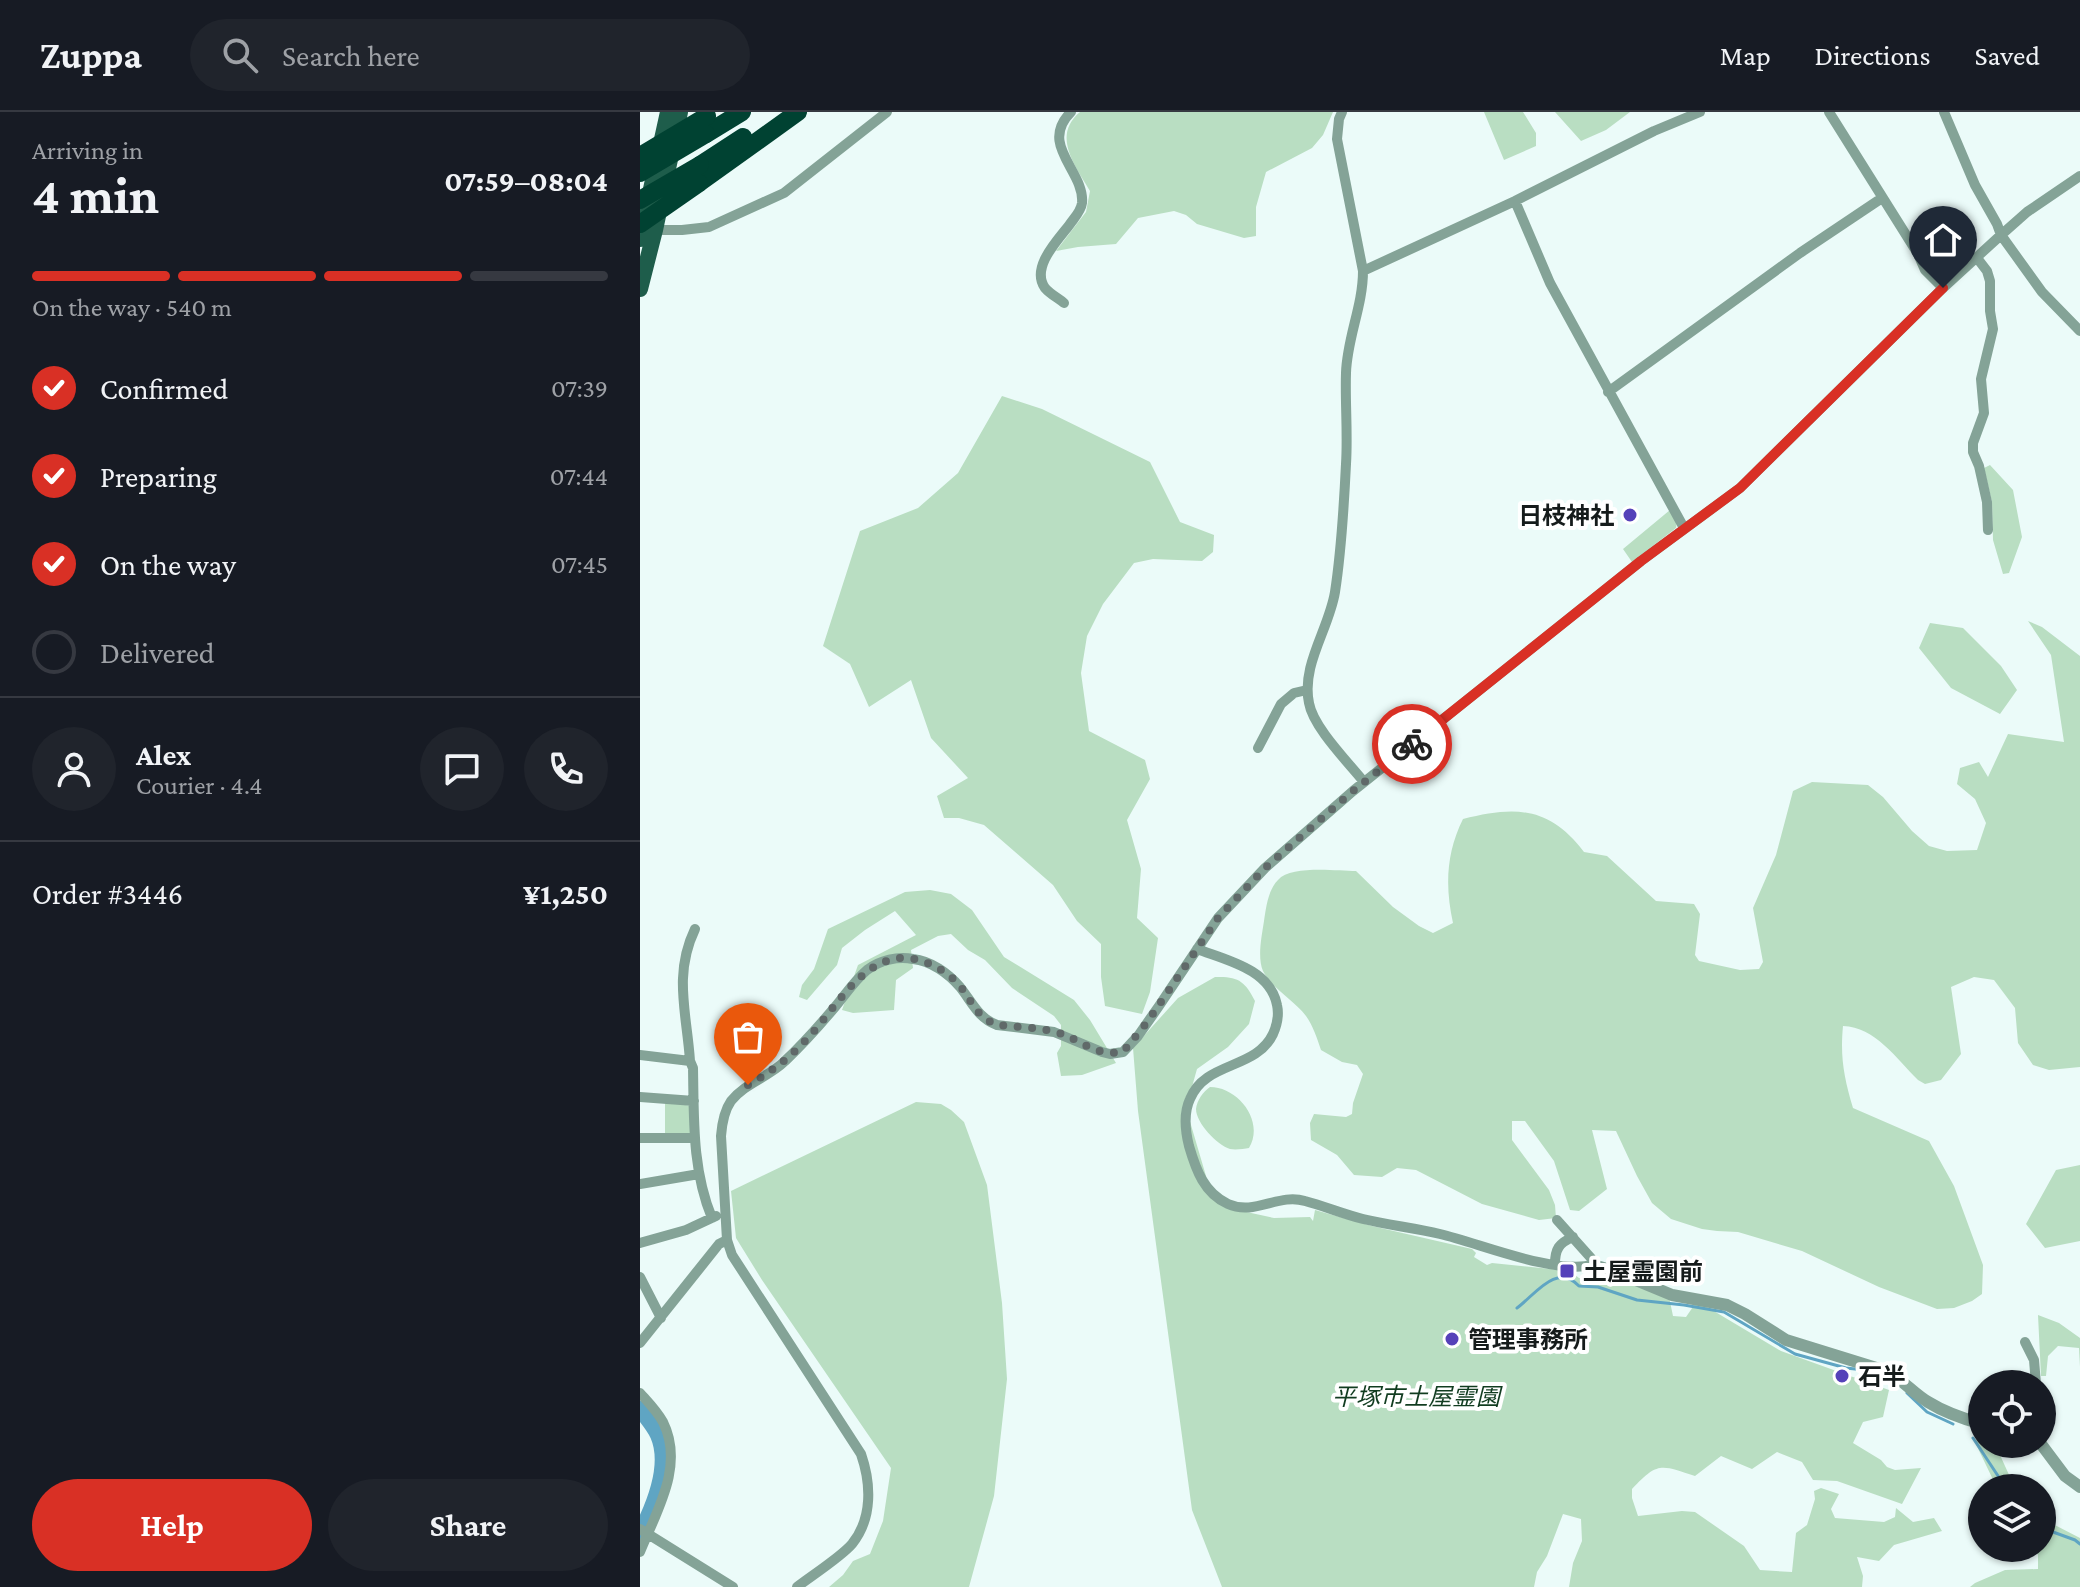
<!DOCTYPE html>
<html lang="en">
<head>
<meta charset="utf-8">
<style>
  :root { --surface:#171b24; --page:#20242c; --text:#f1f3f6; --muted:#9ea1a6; --line:#363941; --accent:#d93025 }
  body { margin:0; font-family:"Crimson Pro","Noto Sans JP",serif; background:var(--page); color:var(--text); height:100vh; display:flex; flex-direction:column; font-size:30px; white-space:nowrap }
  * { box-sizing:border-box; margin:0 }
  p { font-size:26px; color:var(--muted) }
  .icon { flex:none; width:44px; height:44px; fill:none; stroke:currentColor; stroke-width:2; stroke-linecap:round; stroke-linejoin:round }
  .map { position:relative; flex:1; overflow:hidden }
  .sheet { display:flex; flex-direction:column; background:var(--surface); width:640px }
  .sheet>* { flex:none }
  .buttons { position:absolute; left:1328px; top:1258px; display:grid; gap:16px }
  .buttons a { display:grid; place-items:center; width:88px; height:88px; border-radius:50%; background:var(--surface); box-shadow:0 2px 6px #0004; font-size:40px }
  .pin { position:absolute; display:grid; place-items:center; width:68px; height:68px; color:#fff; margin:-82px -34px; border-radius:50% 50% 50% 0; rotate:-45deg; box-shadow:0 0 8px #0007 }
  .pin .icon { rotate:45deg }
  .courier { position:absolute; display:grid; place-items:center; width:80px; height:80px; margin:-40px; border:6px solid #d93025; border-radius:50%; background:#fff; color:#222; box-shadow:0 2px 10px #0007 }
  .headline em { font-style:normal; font-weight:700 }
  .headline div { display:flex; flex-direction:column-reverse }
  .headline { display:flex; align-items:center; justify-content:space-between; height:136px; padding:0 32px }
  h1 { font-size:52px; font-weight:700; line-height:60px }
  .bar { display:grid; grid-template-columns:repeat(4,1fr); gap:12px 8px; align-content:center; height:96px; padding:0 32px }
  .bar i { height:10px; border-radius:6px; background:var(--line) }
  .bar .current { background:var(--accent) }
  .bar p { grid-column:span 4 }
  .line { display:flex; align-items:center; gap:20px; padding:0 32px; border-top:2px solid var(--line) }
  .line div { flex:1 }
  .round { display:grid; place-items:center; flex:none; width:84px; height:84px; border-radius:42px; background:var(--page) }
  ol { padding:0 32px; list-style:none }
  li { display:flex; align-items:center; gap:24px; height:88px }
  li p { margin-inline-start:auto }
  li .icon { padding:8px; border-radius:50%; background:var(--accent); color:#fff; stroke-width:4 }
  li:last-child { color:var(--muted) }
  li i { width:44px; height:44px; border:4px solid var(--line); border-radius:50% }
  .primary-button { display:flex; gap:16px; margin-top:auto; padding:16px 32px }
  .primary-button a { flex:1; height:92px; border-radius:48px; background:var(--accent); color:#fff; font-size:32px; font-weight:700; line-height:92px; text-align:center }
  .primary-button a+a { background:var(--page); color:var(--text) }
  header { display:flex; align-items:center; gap:48px; box-sizing:border-box; height:112px; padding:0 40px; background:var(--surface); border-bottom:2px solid var(--line) }
  header strong { font-size:38px }
  nav { display:flex; gap:44px; margin-inline-start:auto; font-size:28px }
  .search { width:560px; height:72px; background:var(--page); display:flex; align-items:center; gap:20px; box-sizing:border-box; padding:0 28px; border-radius:44px; color:var(--muted); font-size:30px }
  main { display:flex; flex:1; min-height:0 }
  .map>svg:first-child { display:block }
</style>
</head>
<body>
<header>
<strong>Zuppa</strong>
<div class="search"><svg class="icon" aria-label="search" viewBox="0 0 24 24"><circle cx="10" cy="10" r="6"/><path d="M15 15l6 6"/></svg>Search here</div>
<nav><a>Map</a><a>Directions</a><a>Saved</a></nav>
</header>
<main>
<section class="sheet">
<div class="headline"><div><h1>4 min</h1><p>Arriving in</p></div><em>07:59–08:04</em></div>
<div class="bar"><i class="current"></i><i class="current"></i><i class="current"></i><i></i><p>On the way · 540 m</p></div>
<ol>
<li><svg class="icon" aria-label="check" viewBox="0 0 24 24"><path d="M5 12l5 5 9-10"/></svg>Confirmed<p>07:39</p></li>
<li><svg class="icon" aria-label="check" viewBox="0 0 24 24"><path d="M5 12l5 5 9-10"/></svg>Preparing<p>07:44</p></li>
<li><svg class="icon" aria-label="check" viewBox="0 0 24 24"><path d="M5 12l5 5 9-10"/></svg>On the way<p>07:45</p></li>
<li><i></i>Delivered</li>
</ol>
<div class="line" style="height:144px"><a class="round"><svg class="icon" aria-label="person" viewBox="0 0 24 24"><circle cx="12" cy="8" r="4"/><path d="M4 21q1-7 8-7t8 7"/></svg></a><div><b>Alex</b><p>Courier · 4.4</p></div><a class="round"><svg class="icon" aria-label="chat" viewBox="0 0 24 24"><path d="M4 5h16v11H9l-5 4z"/></svg></a><a class="round"><svg class="icon" aria-label="phone" viewBox="0 0 24 24"><path d="M5 4h4l2 5-3 2q2 4 5 5l2-3 5 2v4C11 20 4 13 5 4z"/></svg></a></div>
<div class="line" style="height:104px"><div>Order #3446</div><b>¥1,250</b></div>
<div class="primary-button"><a>Help</a><a>Share</a></div>
</section>
<div class="map">
<svg width="1440" height="1475" viewBox="0 0 1440 1475">
  <rect width="100%" height="100%" fill="#ebfbf9"/>
  <path fill="#b9dec2" d="M440 0H693L683 23 672 36 626 60 616 95V124L604 126 557 112 546 103 534 99 498 106 476 132 438 135 416 139 446 100 450 79C436 55 411 24 440 0Z
    M844 0H883L896 21V34L864 48Z
    M915 0H990L966 18 941 29Z
    M362 284 402 297 510 350 540 410 574 423 573 440 562 449 513 447 494 451 463 492 447 524 441 561 449 619 505 648 510 667 487 708 501 757 497 806 518 826 510 880 502 902 465 894 461 865V832L437 809 413 773 344 713 319 706H304L297 684 328 666 291 626 271 568 229 595 210 552 183 534 220 419 278 396 318 361Z
    M1350 353 1373 378 1382 425 1369 461 1363 462 1353 428 1352 390 1344 356Z
    M1030 398 1037 409 1036 416 992 450 983 437Z
    M1388 509 1402 515 1440 544V955L1409 958 1393 953 1378 931 1375 896 1354 868 1334 865 1311 875 1321 942 1301 968 1285 972 1278 968C1256 946 1235 915 1203 914 1200 945 1204 966 1213 996L1289 1029 1314 1074 1343 1153 1342 1182 1332 1189 1314 1196 1297 1197 1239 1175 1162 1139 1098 1120 1077 1119 1062 1117 1031 1107 1012 1091 997 1064 976 1019 952 1018 967 1077 939 1099 930 1098 914 1049 885 1009H872V1028L909 1078 915 1093 916 1106 899 1108 842 1092 776 1058 757 1056 742 1065 714 1063 697 1043 671 1028 670 1011 674 1002 706 1005 712 1002 713 991 723 962 717 953 702 950 681 938C677 926 673 914 666 904 654 888 632 877 623 859 617 845 622 823 624 809 626 796 628 778 638 768 651 753 696 759 716 759L753 795 779 814 793 821 813 811C805 775 806 741 823 707 875 694 909 694 944 740L967 744 1016 789 1054 792 1060 802 1055 843 1059 849 1100 858 1119 857 1123 850 1113 796 1136 743 1153 679 1172 670 1228 673 1243 685 1272 719 1289 734 1307 739 1337 738 1346 711 1335 687 1317 672 1320 656 1339 650 1348 665 1368 622 1424 630 1411 543Z
    M1290 511 1323 516 1361 554 1377 578 1360 602 1311 576 1279 536Z
    M290 778 311 782 332 798 364 845 434 888 450 908 476 951 442 963 421 964 417 941 421 934V913L414 904 372 876 345 848 328 838 311 822 298 824 271 838 273 856 256 868 254 898 213 901 202 898 218 853 276 823 255 799 225 818 202 836 197 853 167 888 159 885 162 873 174 857 188 817 265 780Z
    M575 865C598 864 605 869 615 889L609 912 588 935 557 957 546 996 571 1081 602 1099 634 1106 670 1105 673 1109 675 1098 732 1114 832 1137 836 1141 834 1145 847 1153 852 1151 930 1159 939 1166H970L1028 1180 1033 1204 1046 1205 1057 1189 1141 1239 1249 1278 1243 1305 1223 1310 1213 1331 1241 1348 1247 1355 1255 1358 1281 1356 1262 1392 1197 1369 1173 1368 1162 1350 1137 1340 1112 1357 1081 1344 1055 1364C1021 1353 1018 1349 992 1377V1386L998 1404 1042 1399 1055 1400 1104 1434 1120 1458 1152 1460 1156 1421 1167 1413 1175 1387 1174 1379 1181 1376 1199 1382 1191 1397 1195 1406 1244 1410 1255 1405 1256 1396 1273 1410 1294 1406 1302 1419 1254 1433 1239 1449 1217 1445 1223 1464 1222 1475H929L933 1451 942 1429 941 1407 923 1402 907 1444 897 1460 894 1475H582L552 1398 498 999 493 936 538 886Z
    M570 975C598 975 625 1009 609 1036 604 1037 595 1038 590 1037 577 1033 556 1011 556 997 557 988 563 980 570 975Z
    M25 989 51 994 52 1018 49 1022H25Z
    M276 990 301 992 311 998 324 1010 347 1073 362 1191 367 1267 354 1384 329 1475H189L203 1463 213 1449 230 1442 243 1409 251 1356 122 1168 96 1126 91 1079Z
    M1440 1053V1129L1405 1136 1386 1112 1416 1058Z
    M1398 1203 1419 1211 1440 1226V1255L1439 1236 1418 1234 1408 1244 1406 1264H1401Z
    M1342 1327V1332H1355L1375 1376H1357L1334 1328Z
    M1402 1404 1407 1409 1440 1426V1475H1330L1335 1471 1365 1458 1398 1457V1443L1394 1436H1402Z"/>
  <g fill="none" stroke-linecap="round" stroke-linejoin="round">
    <path stroke="#5fa5c3" stroke-width="3" d="M877 1196C895 1183 916 1150 939 1174L958 1175 997 1188 1044 1193 1084 1200 1155 1242 1206 1256 1224 1258 1252 1269
      M1267 1281 1287 1300 1313 1312
      M1333 1326 1366 1376
      M1402 1416 1435 1428 1440 1432"/>
    <path stroke="#5fa5c3" stroke-width="16" d="M0 1297C6 1305 14 1314 18 1323 31 1353 14 1394 0 1421"/>
    <path stroke="#84a397" stroke-width="10" d="M702 0 699 7 697 27 723 159C723 194 707 226 706 261 705 291 708 322 706 352 704 393 701 441 695 480 689 517 661 553 669 591 673 615 708 650 724 670
      M1189 0 1278 142 1285 158 1303 176
      M1304 0 1335 73 1357 112 1361 123 1402 180 1440 219
      M875 89 910 171 1044 416
      M15 118H42L69 115 144 81 247 0
      M1337 146 1347 159 1350 169V199L1353 217 1341 267 1344 301 1333 331V340L1339 354 1347 390 1348 418
      M723 159 875 89 1014 19 1060 0
      M424 191C418 186 410 182 405 176 390 155 419 127 430 112 435 105 441 99 442 91 445 59 398 33 431 0
      M968 280 1160 141 1242 86
      M618 636 641 592 654 581 667 578
      M55 817C33 863 47 902 50 949L53 956C54 1006 52 1058 72 1106
      M557 837C586 848 630 857 637 893 639 902 637 913 633 922 616 958 565 949 550 987 543 1002 545 1018 549 1034 556 1058 564 1081 588 1092 615 1104 638 1081 665 1089 684 1094 703 1102 723 1107 748 1113 775 1116 800 1122 842 1132 911 1162 953 1153L951 1146 917 1108
      M0 943 50 949
      M0 985 54 989
      M0 1026H54
      M0 1072 59 1062
      M0 1131 46 1118 76 1104
      M915 1152C915 1137 919 1131 933 1125
      M0 1165 21 1206
      M1385 1230 1394 1248 1396 1272
      M0 1231 79 1132 87 1128
      M0 1281C8 1290 17 1299 23 1310 45 1354 16 1400 0 1440
      M0 1417 93 1475
      M157 1475C171 1464 201 1445 212 1432 233 1406 231 1371 221 1342L92 1143 87 1128 81 1024C82 1011 84 999 91 989 105 971 129 965 145 949 163 932 179 914 195 895 205 883 215 868 227 858 240 848 258 844 273 847 291 849 308 861 320 875 332 890 338 906 357 913L414 920 462 940 470 942 483 940 498 924 519 894 578 806 625 756 713 679 1001 449 1100 376 1303 176 1361 123 1387 100 1440 64"/>
    <path stroke="#84a397" stroke-width="12" d="M953 1153 974 1159 1032 1183 1087 1193 1105 1202 1146 1228 1246 1259C1262 1267 1273 1281 1288 1290 1304 1300 1324 1307 1342 1312
      M1401 1332 1425 1364 1440 1375"/>
    <path stroke="#1e5d4b" stroke-width="16" d="M0 127 28 0
      M0 177 15 118 40 0"/>
    <path stroke="#004232" stroke-width="18" d="M66 22 102 0
      M60 53 103 25
      M59 71 158 0"/>
    <path stroke="#004232" stroke-width="18" d="M0 44 67 4
      M0 61 66 22
      M0 88 60 53
      M0 112 59 71"/>
  </g>
  <g fill="none" stroke-linecap="round" stroke-linejoin="round">
    <path stroke="#606969" stroke-width="8" stroke-dasharray="0 14.4" d="M108 973C132 959 147 948 166 928 198 895 229 829 285 850 298 855 311 863 320 874 333 890 336 905 357 913 376 915 397 915 416 920 441 927 454 945 483 940L508 909 578 806 625 756 713 679 772 632"/>
    <path stroke="#d93025" stroke-width="10" d="M772 632 1001 449 1100 376 1303 176"/>
  </g>
  <g fill="#5541b9" stroke="#fff" stroke-width="3">
    <circle cx="990" cy="403" r="8"/>
    <rect x="919" y="1151" width="16" height="16" rx="4"/>
    <circle cx="812" cy="1227" r="8"/>
    <circle cx="1202" cy="1264" r="8"/>
  </g>
  <g text-anchor="middle" dominant-baseline="central" stroke-width="8" stroke-linejoin="round" paint-order="stroke">
    <g font-size="24" font-weight="bold" fill="#151b1b" stroke="#fff" text-anchor="start">
      <text x="974" y="403" text-anchor="end">日枝神社</text>
      <text x="943" y="1159">土屋霊園前</text>
      <text x="828" y="1227">管理事務所</text>
      <text x="1218" y="1264">石半</text>
    </g>
    <g font-size="24" font-style="italic" fill="#113c20" stroke="#fff">
      <text x="776" y="1284">平塚市土屋霊園</text>
    </g>
  </g>
</svg>
<div class="buttons">
<a><svg class="icon" aria-label="locate" viewBox="0 0 24 24"><circle cx="12" cy="12" r="6"/><path d="M12 2v4M12 18v4M2 12h4M18 12h4"/></svg></a>
<a><svg class="icon" aria-label="layers" viewBox="0 0 24 24"><path d="M12 4l9 5-9 5-9-5zM3 14l9 5 9-5"/></svg></a>
</div>
<div class="pin" style="left:108px;top:973px;background:#ea580c"><svg class="icon" aria-label="bag" viewBox="0 0 24 24"><path d="M5 8h14l-1 12H6zM9 8a3 3 0 0 1 6 0"/></svg></div>
<div class="pin" style="left:1303px;top:176px;background:#1f2937"><svg class="icon" aria-label="home" viewBox="0 0 24 24"><path d="M3 11l9-7 9 7M6 9v11h12V9"/></svg></div>
<div class="courier" style="left:772px;top:632px"><svg class="icon" aria-label="bike" viewBox="0 0 24 24"><circle cx="6" cy="16" r="4"/><circle cx="18" cy="16" r="4"/><path d="M6 16l4-8h5l3 8M10 8l3 8H6M13 5h3"/></svg></div>
</div>
</main>
</body>
</html>
